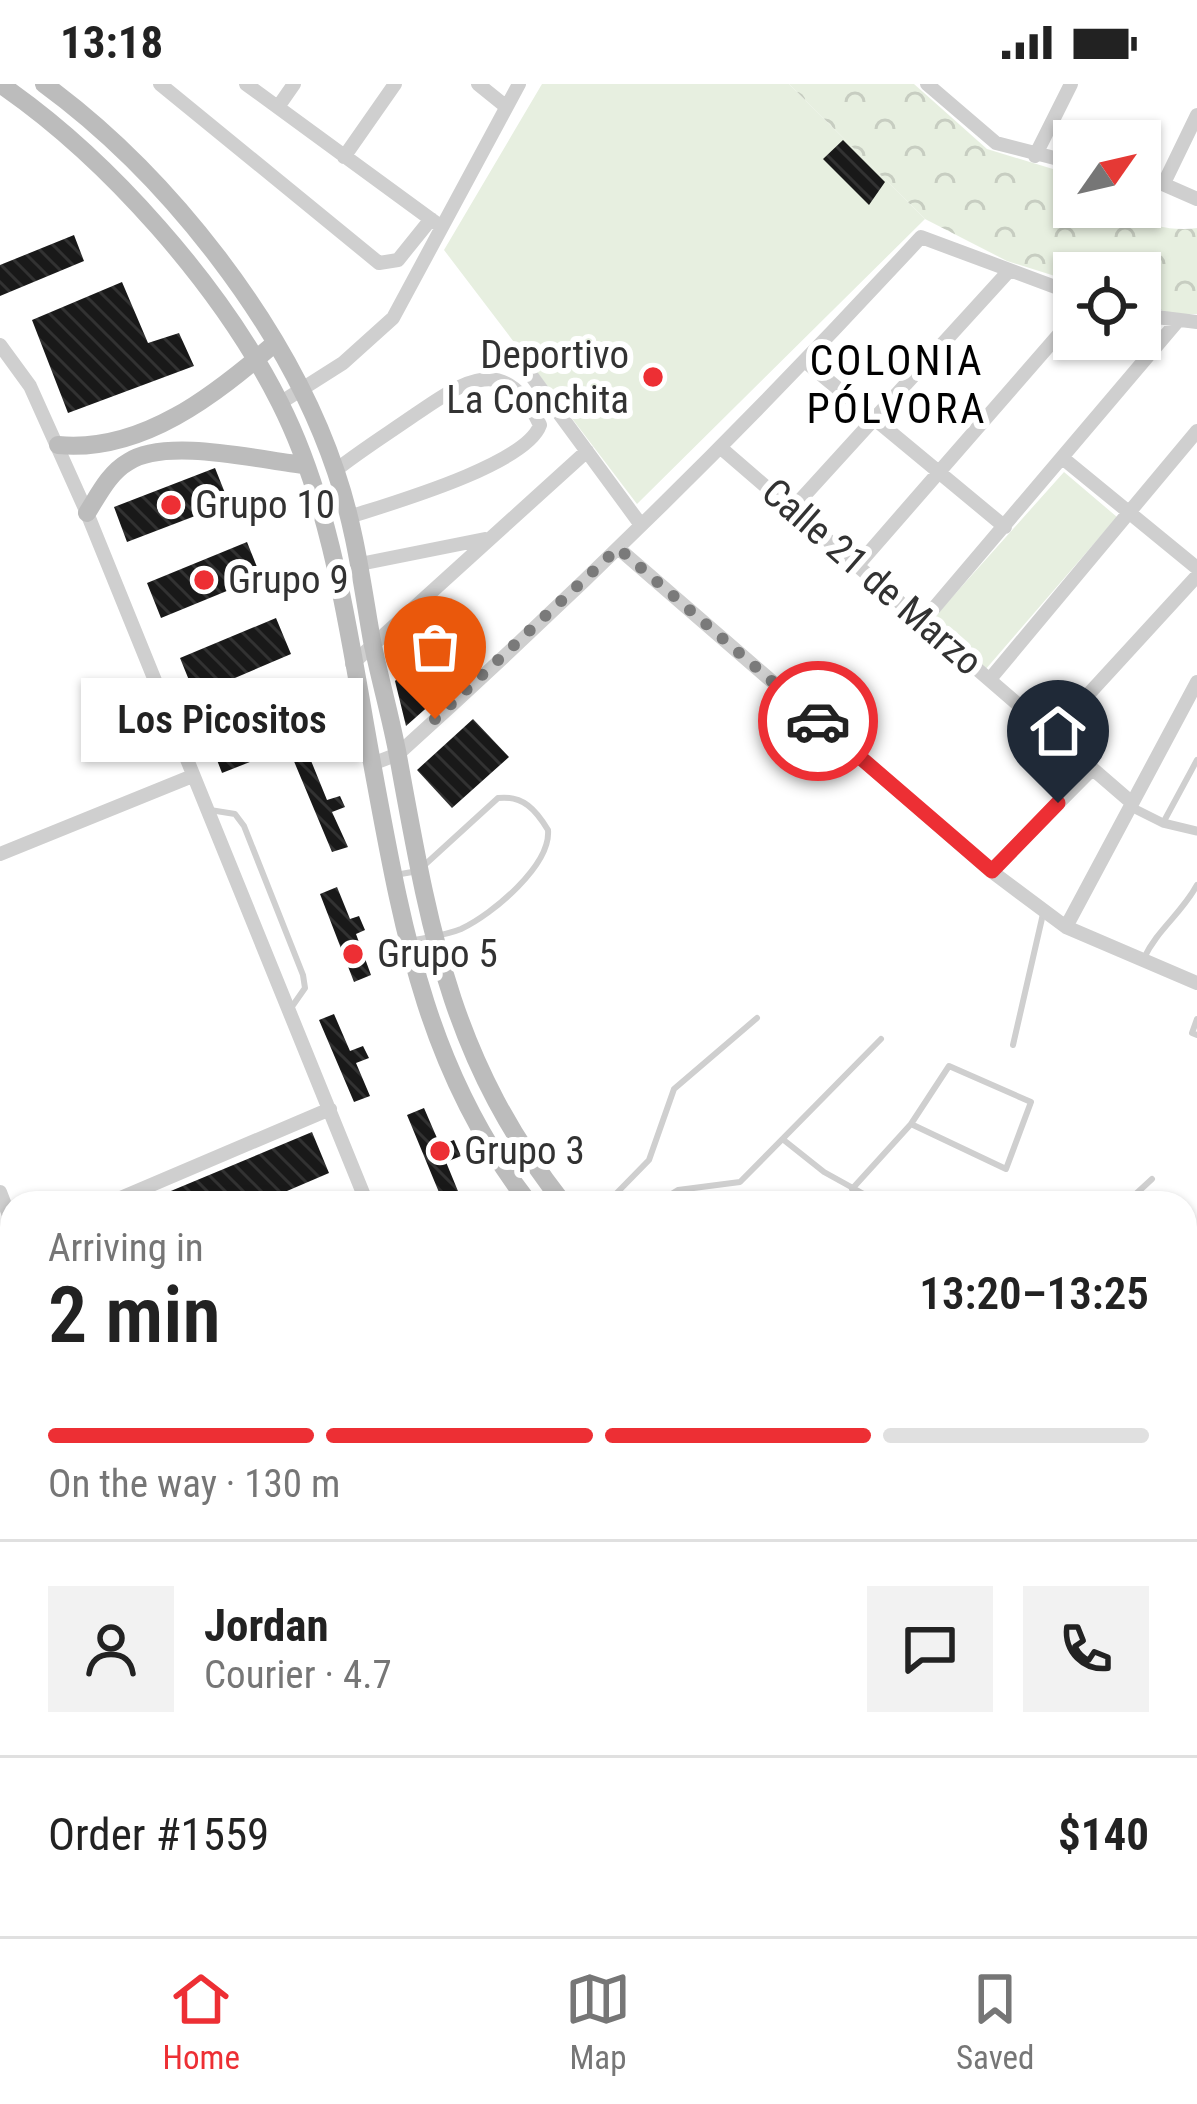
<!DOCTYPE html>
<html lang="en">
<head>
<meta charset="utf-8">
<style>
  :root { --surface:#fff; --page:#f2f2f2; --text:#222; --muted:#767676; --line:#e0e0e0; --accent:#ed2f34 }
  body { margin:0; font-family:"Roboto Condensed",sans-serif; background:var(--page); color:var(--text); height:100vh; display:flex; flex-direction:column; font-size:45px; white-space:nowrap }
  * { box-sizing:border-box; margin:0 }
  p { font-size:39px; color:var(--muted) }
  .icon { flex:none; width:66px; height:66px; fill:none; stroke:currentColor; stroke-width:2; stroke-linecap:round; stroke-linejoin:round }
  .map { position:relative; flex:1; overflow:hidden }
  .drawer { position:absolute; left:0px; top:1107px; width:1197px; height:747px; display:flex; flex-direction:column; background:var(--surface); border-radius:36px 36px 0 0; box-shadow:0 3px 9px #0004 }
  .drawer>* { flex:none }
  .needle { width:78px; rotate:56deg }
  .tools { position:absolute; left:1053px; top:36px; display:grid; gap:24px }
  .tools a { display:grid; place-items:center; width:108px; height:108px; border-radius:0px; background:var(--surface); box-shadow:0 3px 9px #0004; font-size:60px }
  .pin { position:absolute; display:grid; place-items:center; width:102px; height:102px; color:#fff; margin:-123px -51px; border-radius:50% 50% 50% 0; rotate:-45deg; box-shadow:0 0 12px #0007 }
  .pin .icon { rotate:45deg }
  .courier { position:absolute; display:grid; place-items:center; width:120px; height:120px; margin:-60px; border:9px solid #ed2f34; border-radius:50%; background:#fff; color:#222; box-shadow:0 3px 15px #0007 }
  .bubble { position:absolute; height:84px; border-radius:0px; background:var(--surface); box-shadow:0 3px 9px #0004; font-size:39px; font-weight:600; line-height:84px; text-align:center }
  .overview em { font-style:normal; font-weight:600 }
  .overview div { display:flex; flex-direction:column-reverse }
  .overview { display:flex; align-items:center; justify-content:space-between; height:204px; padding:0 48px }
  h1 { font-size:78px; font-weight:600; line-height:90px }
  .bar { display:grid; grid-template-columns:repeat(4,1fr); gap:18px 12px; align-content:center; height:144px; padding:0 48px }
  .bar i { height:15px; border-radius:9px; background:var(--line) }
  .bar .on { background:var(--accent) }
  .bar p { grid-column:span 4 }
  .line { display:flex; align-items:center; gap:30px; padding:0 48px; border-top:3px solid var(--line) }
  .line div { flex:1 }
  .round { display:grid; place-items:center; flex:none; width:126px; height:126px; border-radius:0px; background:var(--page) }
  .status { display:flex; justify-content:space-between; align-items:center; height:84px; padding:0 60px; background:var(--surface); direction:ltr }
  .status svg { height:33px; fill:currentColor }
  .menu { display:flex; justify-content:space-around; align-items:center; height:168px; border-top:3px solid var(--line); background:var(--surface); font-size:33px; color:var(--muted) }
  .menu a { display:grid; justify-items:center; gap:6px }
  .menu .on { color:var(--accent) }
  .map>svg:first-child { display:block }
</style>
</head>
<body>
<div class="status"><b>13:18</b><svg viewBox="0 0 49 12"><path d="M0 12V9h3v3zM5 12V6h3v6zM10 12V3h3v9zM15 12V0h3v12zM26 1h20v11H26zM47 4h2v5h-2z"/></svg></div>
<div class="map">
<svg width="1197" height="1852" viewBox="0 0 1197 1852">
  <defs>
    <pattern id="forest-crowns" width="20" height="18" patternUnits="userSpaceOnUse" patternTransform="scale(3)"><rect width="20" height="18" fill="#e7efe0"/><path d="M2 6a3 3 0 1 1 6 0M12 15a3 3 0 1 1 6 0" fill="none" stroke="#c7cdc1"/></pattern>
    <pattern id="building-back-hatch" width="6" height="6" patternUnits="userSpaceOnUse" patternTransform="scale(3)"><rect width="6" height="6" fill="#191919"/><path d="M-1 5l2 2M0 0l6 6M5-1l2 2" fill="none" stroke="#323232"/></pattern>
  </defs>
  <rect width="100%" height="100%" fill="#fff"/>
  <path fill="#e7efe0" d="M542 0H789L925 135 637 420 444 166Z
    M1064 388 1117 433 985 586 929 539Z
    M1188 1732 1197 1749V1852H1138L1142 1842H1185Z"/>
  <path fill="url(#forest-crowns)" d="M789 0H914L987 65 1066 89 1074 95V123C1116 123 1156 151 1197 144V230H1173L1140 219V189H1074V198L1007 177 925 135Z"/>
  <path fill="url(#building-back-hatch)" d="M843 56 885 98 869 121 823 75Z
    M74 151 84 177 0 212V181Z
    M122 198 148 259 179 249 194 282 68 329 32 236Z
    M215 384 229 419 127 458 114 423Z
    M247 458 261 493 161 534 147 499Z
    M276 534 291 570 195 611 180 574Z
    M403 589 432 619 406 642 395 597Z
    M310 609 326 648 303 657 327 716 340 712 345 723 332 728 348 763 332 768 288 663 222 689 207 650Z
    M473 635 509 673 452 724 417 686Z
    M337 803 350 835 359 832 365 846 356 850 371 891 354 898 320 810Z
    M334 930 350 967 363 962 369 974 356 979 370 1012 354 1018 319 936Z
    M424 1024 440 1061 454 1056 461 1072 446 1078 460 1112 443 1118 407 1031Z
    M312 1048 329 1089 259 1119H142Z"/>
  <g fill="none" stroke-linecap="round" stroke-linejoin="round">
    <path stroke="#cfcfcf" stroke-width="6" d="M210 726 235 730 244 742 303 891 305 904 291 924
      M1163 739 1197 676
      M395 791 418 787 498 714C523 711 536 726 548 746 551 781 493 830 461 845 447 851 429 853 414 856
      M1144 874C1157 846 1182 829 1197 801
      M1197 935 1192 949 1197 951
      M1013 961 1043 830
      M785 1057 824 1088 880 1119
      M852 1105 911 1040 1006 1085 1031 1018 949 982 911 1040
      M607 1119 649 1076 674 1005 757 934
      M657 1119 678 1106 740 1098 881 955
      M1126 1119 1152 1095
      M0 1457 12 1464
      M0 1564 12 1579"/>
    <path stroke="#cfcfcf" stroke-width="9" d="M1129 722 1163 739 1197 747"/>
    <path stroke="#cfcfcf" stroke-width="14" d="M160 0 379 179 398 176 431 135
      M246 0 436 139
      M478 0 504 21
      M927 0 996 59 1074 79
      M278 23 294 0
      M1035 72 1071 0
      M344 73 395 0
      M1140 90 1197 115
      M1165 97 1197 31
      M1140 231 1197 238
      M0 261 30 302 87 429 367 1119
      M806 278 1005 443
      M522 279 641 441
      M280 319 343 279 393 234 519 0
      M721 364 1131 718
      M1065 376 1197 484
      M336 386C360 367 387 350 413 332 464 297 506 267 540 341 526 381 389 420 349 433
      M793 424 1008 188
      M618 464 991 787 1066 843 1197 899
      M360 480 485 455
      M858 481 1074 233
      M923 537 1176 239
      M352 580 587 367
      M990 595 1197 347
      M1052 650 1197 492
      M372 680 398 670C580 506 755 333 921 153L1074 210
      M0 770 190 693
      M991 787 1092 685
      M1066 843 1197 598
      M0 1108 12 1139
      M109 1119 330 1025
      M0 1419 12 1422
      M0 1674 12 1690
      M0 1743 12 1733
      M129 1842 136 1852
      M358 1842 402 1852
      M1009 1842 1035 1852
      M0 1852 12 1842
      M412 1852 434 1842
      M449 1852 453 1842
      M941 1852 944 1842
      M1124 1852 1130 1842"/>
    <path stroke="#cfcfcf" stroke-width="16" d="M1185 1186 1197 1182
      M1185 1279 1197 1275
      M1185 1643 1197 1652
      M1185 1657 1197 1685
      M749 1852 753 1842
      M827 1852 834 1842"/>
    <path stroke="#bcbcbc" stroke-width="18" d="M0 0C108 74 221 202 280 319 335 428 350 561 372 679 402 841 425 985 529 1119
      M44 0C167 90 287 242 336 388 355 443 362 500 372 557 380 596 391 634 398 672 430 847 450 975 563 1119
      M58 361C142 369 215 311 275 259
      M87 429C99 410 109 389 128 378 166 353 259 376 304 381
      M1185 1217 1197 1214
      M1185 1249 1197 1246
      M1185 1462 1197 1467
      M773 1852 777 1842
      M808 1852 811 1842"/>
  </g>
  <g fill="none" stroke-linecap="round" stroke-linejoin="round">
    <path stroke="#7a7a7a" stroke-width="12" stroke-dasharray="0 21.6" d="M435 635 618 464 818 637"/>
    <path stroke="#ed2f34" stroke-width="15" d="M818 637 992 787 1058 719"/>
  </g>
  <g fill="#ed2f34" stroke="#fff" stroke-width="4.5">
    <circle cx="653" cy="293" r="12"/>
    <circle cx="171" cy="421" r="12"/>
    <circle cx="204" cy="496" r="12"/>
    <circle cx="353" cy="870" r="12"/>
    <circle cx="440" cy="1067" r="12"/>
  </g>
  <g text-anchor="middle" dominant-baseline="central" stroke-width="12" stroke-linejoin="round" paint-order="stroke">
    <g font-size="39" fill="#323232" stroke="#fff" text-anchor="start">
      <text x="629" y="271" text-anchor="end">Deportivo<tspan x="629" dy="45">La Conchita</tspan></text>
      <text x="195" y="421">Grupo 10</text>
      <text x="228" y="496">Grupo 9</text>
      <text x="377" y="870">Grupo 5</text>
      <text x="464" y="1067">Grupo 3</text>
    </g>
    <g font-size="39" fill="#323232" stroke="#fff">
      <text transform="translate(872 493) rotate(41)">Calle 21 de Marzo</text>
    </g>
    <g font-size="42" letter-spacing="3" fill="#000" stroke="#fff">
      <text x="897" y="276">COLONIA<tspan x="897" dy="48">PÓLVORA</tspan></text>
    </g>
  </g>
</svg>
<div class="tools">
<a><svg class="needle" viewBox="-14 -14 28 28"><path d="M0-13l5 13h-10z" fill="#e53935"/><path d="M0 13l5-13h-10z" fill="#767676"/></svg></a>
<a><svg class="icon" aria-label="locate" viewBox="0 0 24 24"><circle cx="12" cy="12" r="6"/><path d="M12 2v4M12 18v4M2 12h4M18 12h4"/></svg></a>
</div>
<div class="pin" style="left:435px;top:635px;background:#ea580c"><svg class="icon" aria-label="bag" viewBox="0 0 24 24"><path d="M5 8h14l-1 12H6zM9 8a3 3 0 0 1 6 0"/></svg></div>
<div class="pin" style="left:1058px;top:719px;background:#1f2937"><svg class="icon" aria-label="home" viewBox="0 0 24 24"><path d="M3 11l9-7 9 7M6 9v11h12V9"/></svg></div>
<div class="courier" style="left:818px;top:637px"><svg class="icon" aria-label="car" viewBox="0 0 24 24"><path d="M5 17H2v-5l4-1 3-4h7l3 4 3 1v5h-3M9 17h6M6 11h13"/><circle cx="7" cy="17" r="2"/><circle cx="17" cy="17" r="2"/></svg></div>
<div class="bubble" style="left:81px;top:594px;width:282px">Los Picositos</div>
<section class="drawer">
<div class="overview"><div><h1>2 min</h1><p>Arriving in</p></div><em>13:20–13:25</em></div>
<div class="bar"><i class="on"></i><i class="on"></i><i class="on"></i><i></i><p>On the way · 130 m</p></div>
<div class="line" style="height:216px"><a class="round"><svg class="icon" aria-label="person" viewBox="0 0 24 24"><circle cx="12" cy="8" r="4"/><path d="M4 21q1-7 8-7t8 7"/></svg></a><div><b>Jordan</b><p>Courier · 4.7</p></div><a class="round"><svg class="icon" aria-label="chat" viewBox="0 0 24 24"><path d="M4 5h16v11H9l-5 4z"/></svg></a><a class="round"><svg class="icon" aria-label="phone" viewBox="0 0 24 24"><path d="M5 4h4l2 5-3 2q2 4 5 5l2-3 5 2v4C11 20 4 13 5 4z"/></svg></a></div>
<div class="line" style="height:156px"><div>Order #1559</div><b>$140</b></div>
</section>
</div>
<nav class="menu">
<a class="on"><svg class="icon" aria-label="home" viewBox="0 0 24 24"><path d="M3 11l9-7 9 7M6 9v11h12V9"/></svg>Home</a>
<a><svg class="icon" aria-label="map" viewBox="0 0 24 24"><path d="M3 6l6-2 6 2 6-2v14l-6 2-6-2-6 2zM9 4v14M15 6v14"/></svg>Map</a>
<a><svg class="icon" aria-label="saved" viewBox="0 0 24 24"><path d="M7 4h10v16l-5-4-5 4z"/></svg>Saved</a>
</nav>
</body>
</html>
